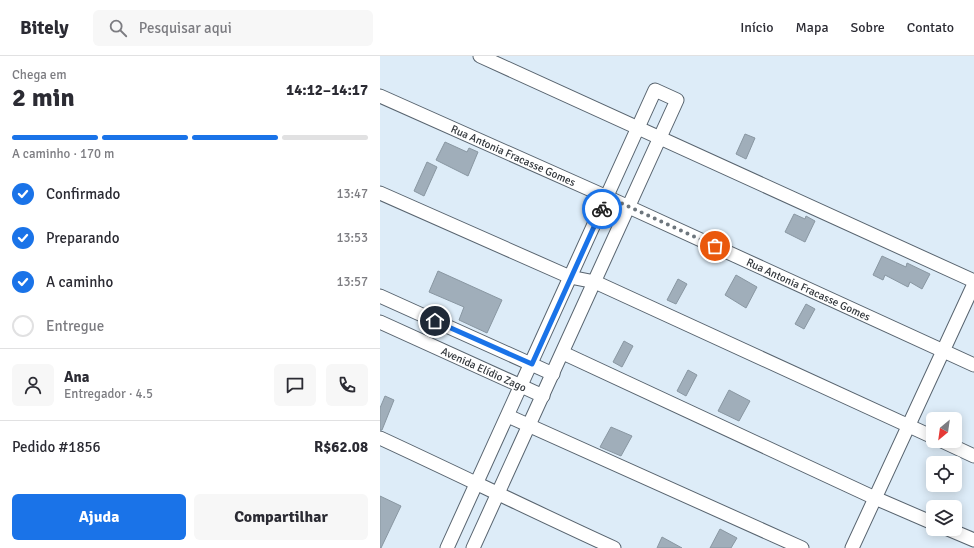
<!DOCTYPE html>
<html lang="pt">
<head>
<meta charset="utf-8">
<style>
  :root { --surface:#fff; --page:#f7f7f7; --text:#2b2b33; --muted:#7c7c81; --line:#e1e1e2; --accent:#1a73e8 }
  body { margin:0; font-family:Signika,sans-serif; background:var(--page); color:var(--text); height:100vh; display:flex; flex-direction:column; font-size:15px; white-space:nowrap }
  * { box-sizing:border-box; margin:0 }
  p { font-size:13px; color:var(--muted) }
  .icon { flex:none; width:22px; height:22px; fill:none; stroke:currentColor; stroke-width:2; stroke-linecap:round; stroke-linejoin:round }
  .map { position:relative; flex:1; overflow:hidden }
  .drawer { display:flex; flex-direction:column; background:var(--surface); width:380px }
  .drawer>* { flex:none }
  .needle { width:26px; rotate:209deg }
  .tools { position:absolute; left:546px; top:356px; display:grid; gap:8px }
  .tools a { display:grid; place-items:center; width:36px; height:36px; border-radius:6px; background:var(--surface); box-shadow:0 2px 10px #0003; font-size:20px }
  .pin { position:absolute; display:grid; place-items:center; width:34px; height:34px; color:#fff; margin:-17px; border:2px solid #fff; border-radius:50%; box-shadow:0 1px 4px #0007 }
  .courier { position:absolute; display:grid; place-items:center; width:40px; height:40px; margin:-20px; border:3px solid #1a73e8; border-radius:50%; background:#fff; color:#222; box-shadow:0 1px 5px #0007 }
  .summary em { font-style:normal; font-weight:700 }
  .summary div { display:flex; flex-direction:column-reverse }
  .summary { display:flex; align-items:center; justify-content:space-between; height:68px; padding:0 12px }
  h1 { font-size:26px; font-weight:700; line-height:30px }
  .bar { display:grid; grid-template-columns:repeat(4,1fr); gap:6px 4px; align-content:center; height:48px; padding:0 12px }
  .bar i { height:5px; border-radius:3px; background:var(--line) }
  .bar .on { background:var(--accent) }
  .bar p { grid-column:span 4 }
  .line { display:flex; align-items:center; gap:10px; padding:0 12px; border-top:1px solid var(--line) }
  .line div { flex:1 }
  .round { display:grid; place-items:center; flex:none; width:42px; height:42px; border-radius:6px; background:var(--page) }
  ol { padding:0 12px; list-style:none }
  li { display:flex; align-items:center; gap:12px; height:44px }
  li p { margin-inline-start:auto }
  li .icon { padding:4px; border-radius:50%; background:var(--accent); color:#fff; stroke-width:4 }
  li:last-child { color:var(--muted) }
  li i { width:22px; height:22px; border:2px solid var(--line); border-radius:50% }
  .primary-button { display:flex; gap:8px; margin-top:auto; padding:8px 12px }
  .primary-button a { flex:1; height:46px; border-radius:6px; background:var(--accent); color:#fff; font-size:16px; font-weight:700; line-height:46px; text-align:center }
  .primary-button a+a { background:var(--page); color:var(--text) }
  header { display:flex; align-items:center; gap:24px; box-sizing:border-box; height:56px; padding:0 20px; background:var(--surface); border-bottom:1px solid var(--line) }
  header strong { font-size:19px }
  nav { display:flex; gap:22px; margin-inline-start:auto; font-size:14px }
  .search { width:280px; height:36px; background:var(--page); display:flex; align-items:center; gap:10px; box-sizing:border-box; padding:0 14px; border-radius:6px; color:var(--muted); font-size:15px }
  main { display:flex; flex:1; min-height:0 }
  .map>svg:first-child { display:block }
</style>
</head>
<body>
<header>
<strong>Bitely</strong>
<div class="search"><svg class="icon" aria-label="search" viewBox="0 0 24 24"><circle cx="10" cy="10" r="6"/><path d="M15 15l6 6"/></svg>Pesquisar aqui</div>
<nav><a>Início</a><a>Mapa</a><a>Sobre</a><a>Contato</a></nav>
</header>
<main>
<section class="drawer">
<div class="summary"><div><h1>2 min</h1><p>Chega em</p></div><em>14:12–14:17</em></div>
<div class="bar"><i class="on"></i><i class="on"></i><i class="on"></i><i></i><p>A caminho · 170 m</p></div>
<ol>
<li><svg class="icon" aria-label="check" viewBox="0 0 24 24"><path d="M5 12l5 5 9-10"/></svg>Confirmado<p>13:47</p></li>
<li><svg class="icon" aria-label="check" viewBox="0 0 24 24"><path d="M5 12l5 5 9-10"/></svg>Preparando<p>13:53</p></li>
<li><svg class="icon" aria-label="check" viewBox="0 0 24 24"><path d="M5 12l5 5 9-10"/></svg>A caminho<p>13:57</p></li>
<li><i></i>Entregue</li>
</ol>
<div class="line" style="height:72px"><a class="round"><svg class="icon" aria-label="person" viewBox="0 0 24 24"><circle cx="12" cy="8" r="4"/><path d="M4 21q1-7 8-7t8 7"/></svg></a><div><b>Ana</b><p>Entregador · 4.5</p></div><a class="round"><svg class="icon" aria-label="chat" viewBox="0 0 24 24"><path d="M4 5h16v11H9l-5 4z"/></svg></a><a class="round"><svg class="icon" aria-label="phone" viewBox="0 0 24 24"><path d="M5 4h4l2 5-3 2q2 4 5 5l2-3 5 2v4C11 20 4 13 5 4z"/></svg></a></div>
<div class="line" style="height:52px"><div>Pedido #1856</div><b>R$62.08</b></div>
<div class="primary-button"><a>Ajuda</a><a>Compartilhar</a></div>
</section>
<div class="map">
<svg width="594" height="492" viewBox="0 0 594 492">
  <rect width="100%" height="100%" fill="#ddecf8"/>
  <path fill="#a0aeba" stroke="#8997a2" d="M365 78 375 82 366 103 356 98Z
    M65 86 87 96 89 92 98 96 88 120 56 104Z
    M47 106 57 111 44 140 34 135Z
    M414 158 425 163 426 160 435 165 425 186 405 176Z
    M502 200 526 211 527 207 550 218 542 233 530 226 528 231 505 219 503 224 493 219Z
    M58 215 122 244 107 277 79 264 84 251 49 236Z
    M356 219 377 231 366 252 345 239Z
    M298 223 307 228 296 248 287 244Z
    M426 248 435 253 424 273 415 268Z
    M244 285 253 290 242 311 233 306Z
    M308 314 317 319 306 340 297 335Z
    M349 334 370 345 359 365 338 355Z
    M5 340 14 344 2 374H0V352Z
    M231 371 252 380 241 400 220 391Z
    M0 440 21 450 1 492H0Z
    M340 473 357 482 351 492H330Z
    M282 481 302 492H277Z"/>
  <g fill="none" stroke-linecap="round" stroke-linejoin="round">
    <g stroke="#58646f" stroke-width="15">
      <g id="street">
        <path d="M100 0 594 225"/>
        <path id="s1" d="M0 40 227 141 594 309"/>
        <path d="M0 137 190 221 215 226 553 381"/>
        <path d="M0 240 173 318"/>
        <path id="s2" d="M0 266 163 340"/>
        <path d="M183 297 495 442 553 467"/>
        <path d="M128 360 422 492"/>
        <path d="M0 382C78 418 155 456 234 492"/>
        <path d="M562 385 594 400"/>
        <path d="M568 473 594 484"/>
        <path d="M67 492 275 34 297 44 93 492"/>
        <path d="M472 492 594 228"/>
      </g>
    </g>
    <use href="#street" stroke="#fff" stroke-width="13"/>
  </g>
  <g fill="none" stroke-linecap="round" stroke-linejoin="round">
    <path stroke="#6d767d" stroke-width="4" stroke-dasharray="0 7.2" d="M222 153 228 141 335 190"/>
    <path stroke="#1a73e8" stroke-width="5" d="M55 265 152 308 222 153"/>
  </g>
  <g text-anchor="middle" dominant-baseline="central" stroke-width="3.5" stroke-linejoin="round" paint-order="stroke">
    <g font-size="11" fill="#31363b" stroke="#ddecf8">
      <text stroke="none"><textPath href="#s1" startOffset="146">Rua Antonia Fracasse Gomes</textPath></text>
      <text stroke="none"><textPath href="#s1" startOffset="470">Rua Antonia Fracasse Gomes</textPath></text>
      <text stroke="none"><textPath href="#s2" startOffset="114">Avenida Elídio Zago</textPath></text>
    </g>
  </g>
</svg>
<div class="tools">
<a><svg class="needle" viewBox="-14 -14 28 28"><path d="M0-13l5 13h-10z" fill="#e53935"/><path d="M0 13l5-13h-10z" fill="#7c7c81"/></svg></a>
<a><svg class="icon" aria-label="locate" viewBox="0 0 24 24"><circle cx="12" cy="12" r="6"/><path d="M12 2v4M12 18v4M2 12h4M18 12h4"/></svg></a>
<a><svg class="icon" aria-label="layers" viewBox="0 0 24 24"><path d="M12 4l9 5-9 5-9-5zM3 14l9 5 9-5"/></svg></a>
</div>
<div class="pin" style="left:335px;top:190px;background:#ea580c"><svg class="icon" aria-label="bag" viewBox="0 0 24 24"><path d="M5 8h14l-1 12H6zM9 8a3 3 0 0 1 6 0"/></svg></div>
<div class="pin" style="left:55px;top:265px;background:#1f2937"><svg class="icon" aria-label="home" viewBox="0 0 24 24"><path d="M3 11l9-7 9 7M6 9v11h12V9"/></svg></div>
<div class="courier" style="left:222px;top:153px"><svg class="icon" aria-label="bike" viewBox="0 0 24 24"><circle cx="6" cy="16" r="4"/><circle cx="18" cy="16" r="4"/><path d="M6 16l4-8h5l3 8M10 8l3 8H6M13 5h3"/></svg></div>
</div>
</main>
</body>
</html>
